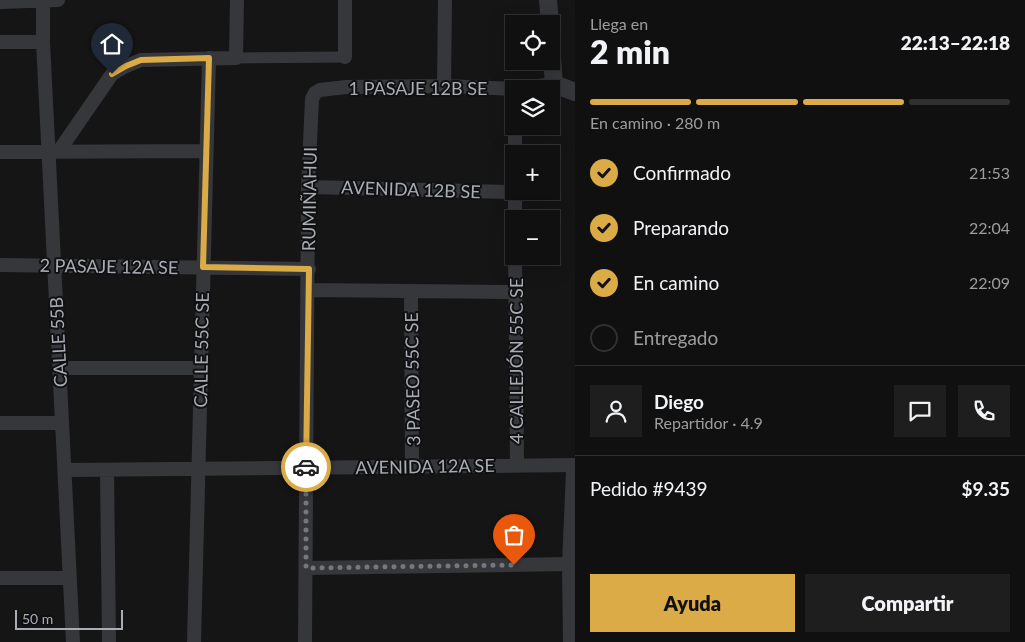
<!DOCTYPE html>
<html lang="es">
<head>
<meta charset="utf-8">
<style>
  :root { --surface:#101010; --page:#1e1e1e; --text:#f1f3f6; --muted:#9c9d9f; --line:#303030; --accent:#dbab48 }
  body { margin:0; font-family:Lato,sans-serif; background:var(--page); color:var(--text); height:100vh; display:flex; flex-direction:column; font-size:19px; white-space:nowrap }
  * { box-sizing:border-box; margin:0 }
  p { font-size:16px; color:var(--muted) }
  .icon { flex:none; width:28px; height:28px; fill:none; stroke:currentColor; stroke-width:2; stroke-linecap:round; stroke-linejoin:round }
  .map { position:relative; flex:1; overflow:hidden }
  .panel { display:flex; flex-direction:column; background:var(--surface); width:450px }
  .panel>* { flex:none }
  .controls { position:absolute; left:505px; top:15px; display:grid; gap:10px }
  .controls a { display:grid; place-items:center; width:55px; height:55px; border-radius:0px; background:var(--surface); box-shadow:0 5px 20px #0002,0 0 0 1px var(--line); font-size:25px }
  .scale { position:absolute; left:15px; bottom:12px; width:108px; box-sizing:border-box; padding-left:5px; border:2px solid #a8acb5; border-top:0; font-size:14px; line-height:18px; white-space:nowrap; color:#a8acb5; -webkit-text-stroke:4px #101011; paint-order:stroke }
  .pin { position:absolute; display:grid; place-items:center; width:42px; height:42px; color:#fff; margin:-51px -21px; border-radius:50% 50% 50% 0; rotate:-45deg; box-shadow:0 0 5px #0007 }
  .pin .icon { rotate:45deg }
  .courier { position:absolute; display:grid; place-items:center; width:50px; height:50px; margin:-25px; border:4px solid #dbab48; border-radius:50%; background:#fff; color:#222; box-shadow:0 1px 6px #0007 }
  .overview em { font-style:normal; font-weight:800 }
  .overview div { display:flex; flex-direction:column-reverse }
  .overview { display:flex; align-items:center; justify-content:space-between; height:85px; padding:0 15px }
  h1 { font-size:32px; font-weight:800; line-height:38px }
  .bar { display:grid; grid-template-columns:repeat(4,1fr); gap:8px 5px; align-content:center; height:60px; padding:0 15px }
  .bar i { height:6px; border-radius:4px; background:var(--line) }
  .bar .current { background:var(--accent) }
  .bar p { grid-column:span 4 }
  .line { display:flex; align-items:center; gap:12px; padding:0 15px; border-top:1px solid var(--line) }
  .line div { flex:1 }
  .round { display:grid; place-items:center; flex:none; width:52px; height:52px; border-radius:0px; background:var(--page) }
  ol { padding:0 15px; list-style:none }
  li { display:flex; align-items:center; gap:15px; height:55px }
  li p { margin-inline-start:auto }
  li .icon { padding:5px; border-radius:50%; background:var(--accent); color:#111; stroke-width:4 }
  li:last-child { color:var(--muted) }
  li i { width:28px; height:28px; border:2px solid var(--line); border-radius:50% }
  .button { display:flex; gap:10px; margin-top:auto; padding:10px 15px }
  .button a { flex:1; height:58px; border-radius:0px; background:var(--accent); color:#111; font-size:20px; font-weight:800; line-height:58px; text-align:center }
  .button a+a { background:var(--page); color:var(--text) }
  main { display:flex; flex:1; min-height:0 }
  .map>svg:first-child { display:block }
</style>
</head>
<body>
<main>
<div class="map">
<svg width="575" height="642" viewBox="0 0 575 642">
  <rect width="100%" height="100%" fill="#151516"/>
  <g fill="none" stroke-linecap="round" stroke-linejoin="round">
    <path stroke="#36373b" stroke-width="11" d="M236 58 345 57"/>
    <path stroke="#36373b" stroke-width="14" d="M345 0V57
      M43 1V42L73 642
      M0 2 58 0
      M0 42H43
      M444 86 445 0
      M515 126V154
      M59 151 112 74 126 66 141 60 236 58 237 0
      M0 152 206 151
      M308 187 515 192
      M515 191V219
      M515 256 517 465
      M0 265 309 269
      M307 290 515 292
      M411 291 412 466
      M60 368H201
      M0 423H62
      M65 470 575 465
      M107 470 109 642
      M306 568 571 564
      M0 578H70
      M194 642 209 58
      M305 642 308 187 312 99 315 93 320 90 346 87 444 86 514 89 554 84"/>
    <path stroke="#36373b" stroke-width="18" d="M548 0 550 24
      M551 45 554 84 575 92
      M572 642 571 564 575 471"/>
  </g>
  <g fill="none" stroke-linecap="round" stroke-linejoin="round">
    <path stroke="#75777d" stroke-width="5" stroke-dasharray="0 9" d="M306 467V568L514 565"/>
    <path stroke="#dbab48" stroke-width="6" d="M112 74 126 66 141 60 209 58 203 267 309 269 306 467"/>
  </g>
  <g text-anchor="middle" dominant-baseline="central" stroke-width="4" stroke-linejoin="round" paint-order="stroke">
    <g font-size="18" fill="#a8acb5" stroke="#101011">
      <text x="418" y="88">1 PASAJE 12B SE</text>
      <text transform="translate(411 189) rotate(2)">AVENIDA 12B SE</text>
      <text transform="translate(309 199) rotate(-89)">RUMIÑAHUI</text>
      <text transform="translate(109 266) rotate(1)">2 PASAJE 12A SE</text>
      <text transform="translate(58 342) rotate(-93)">CALLE 55B</text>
      <text transform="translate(201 350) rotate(-89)">CALLE 55C SE</text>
      <text transform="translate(516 361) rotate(-90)">4 CALLEJÓN 55C SE</text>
      <text transform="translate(412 379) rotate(-91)">3 PASEO 55C SE</text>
      <text transform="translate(425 466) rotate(-1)">AVENIDA 12A SE</text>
    </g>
  </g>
</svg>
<div class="controls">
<a><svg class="icon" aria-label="locate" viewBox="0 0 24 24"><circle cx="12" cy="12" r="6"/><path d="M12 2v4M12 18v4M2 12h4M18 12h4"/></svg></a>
<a><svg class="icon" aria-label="layers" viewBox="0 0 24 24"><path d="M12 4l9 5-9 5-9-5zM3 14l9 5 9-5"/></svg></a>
<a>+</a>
<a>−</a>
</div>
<div class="scale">50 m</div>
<div class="pin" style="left:514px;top:565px;background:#ea580c"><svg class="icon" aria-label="bag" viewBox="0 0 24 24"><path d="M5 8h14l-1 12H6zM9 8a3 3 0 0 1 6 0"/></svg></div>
<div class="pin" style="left:112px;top:74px;background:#1f2937"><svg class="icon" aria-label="home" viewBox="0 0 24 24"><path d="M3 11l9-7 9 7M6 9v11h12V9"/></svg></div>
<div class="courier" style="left:306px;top:467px"><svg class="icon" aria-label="car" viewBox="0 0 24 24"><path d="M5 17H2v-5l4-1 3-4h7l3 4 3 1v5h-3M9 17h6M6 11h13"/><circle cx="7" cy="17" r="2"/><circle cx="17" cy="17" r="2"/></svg></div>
</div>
<section class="panel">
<div class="overview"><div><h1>2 min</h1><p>Llega en</p></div><em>22:13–22:18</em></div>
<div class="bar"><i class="current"></i><i class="current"></i><i class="current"></i><i></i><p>En camino · 280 m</p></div>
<ol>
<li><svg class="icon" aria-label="check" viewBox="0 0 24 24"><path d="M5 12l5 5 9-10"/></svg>Confirmado<p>21:53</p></li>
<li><svg class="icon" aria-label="check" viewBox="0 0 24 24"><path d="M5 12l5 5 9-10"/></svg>Preparando<p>22:04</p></li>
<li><svg class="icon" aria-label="check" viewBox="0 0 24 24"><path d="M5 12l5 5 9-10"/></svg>En camino<p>22:09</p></li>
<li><i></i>Entregado</li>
</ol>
<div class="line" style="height:90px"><a class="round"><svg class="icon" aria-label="person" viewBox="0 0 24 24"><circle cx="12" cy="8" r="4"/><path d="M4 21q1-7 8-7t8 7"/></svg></a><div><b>Diego</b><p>Repartidor · 4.9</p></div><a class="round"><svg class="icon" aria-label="chat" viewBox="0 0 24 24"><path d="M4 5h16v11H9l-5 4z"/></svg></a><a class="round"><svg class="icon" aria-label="phone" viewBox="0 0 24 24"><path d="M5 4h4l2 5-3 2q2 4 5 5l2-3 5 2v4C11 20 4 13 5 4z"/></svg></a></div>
<div class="line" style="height:65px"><div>Pedido #9439</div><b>$9.35</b></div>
<div class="button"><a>Ayuda</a><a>Compartir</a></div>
</section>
</main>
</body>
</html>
